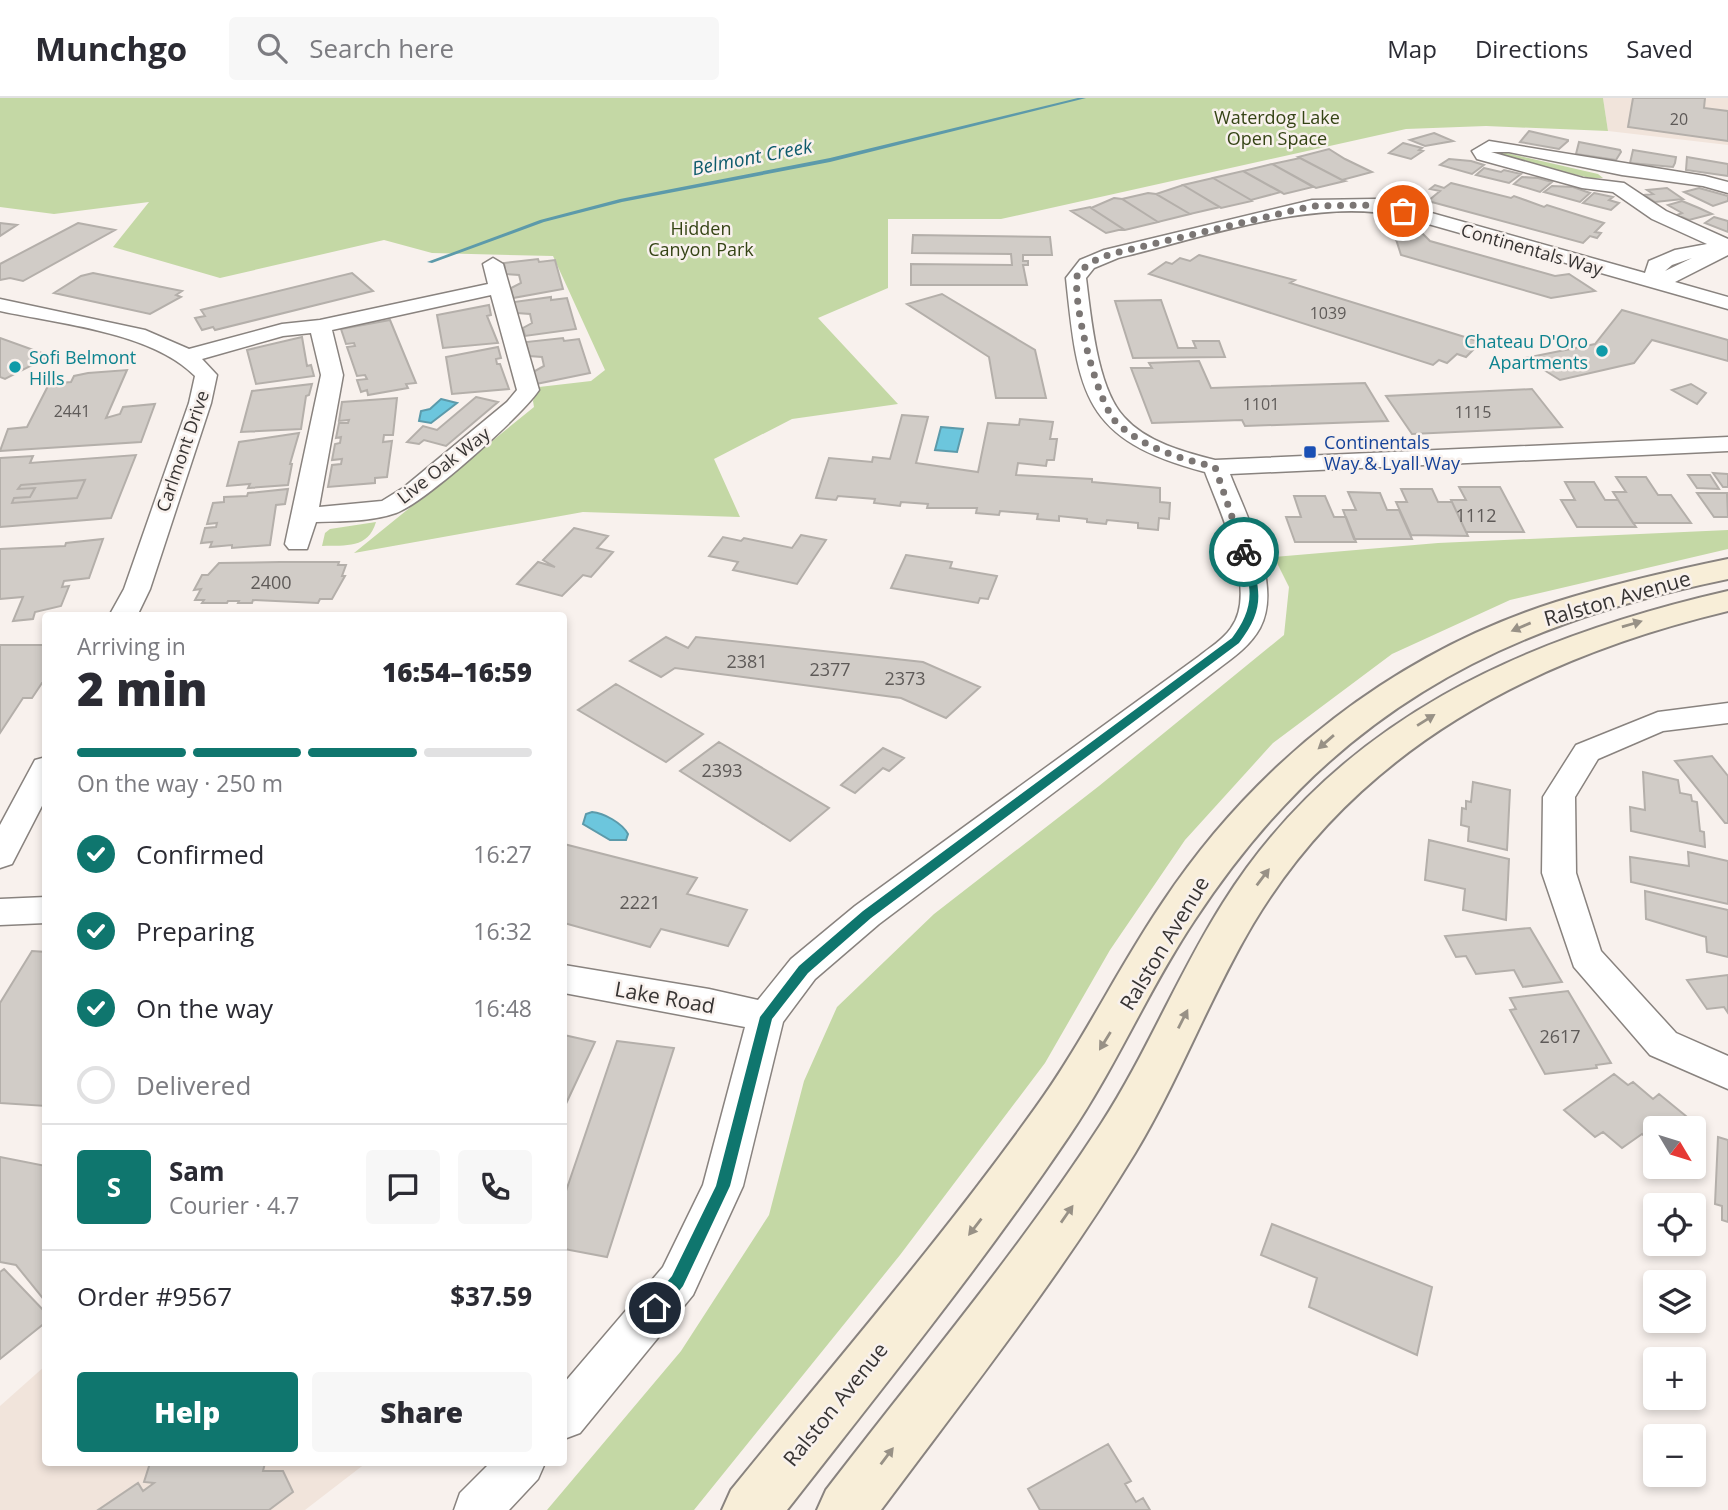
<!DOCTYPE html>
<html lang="en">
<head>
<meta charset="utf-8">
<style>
  :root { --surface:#fff; --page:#f7f7f7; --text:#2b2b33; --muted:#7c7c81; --line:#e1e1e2; --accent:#0f766e }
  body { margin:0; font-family:"Open Sans",sans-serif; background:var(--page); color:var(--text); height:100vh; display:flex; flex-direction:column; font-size:26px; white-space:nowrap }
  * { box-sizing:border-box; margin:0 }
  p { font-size:23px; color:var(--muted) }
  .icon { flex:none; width:38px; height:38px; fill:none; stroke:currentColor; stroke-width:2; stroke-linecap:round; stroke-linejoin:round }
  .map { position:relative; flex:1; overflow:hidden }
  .details { position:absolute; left:42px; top:514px; width:525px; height:854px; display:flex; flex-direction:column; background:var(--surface); border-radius:7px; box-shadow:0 4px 10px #0003 }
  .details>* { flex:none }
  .needle { width:46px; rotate:128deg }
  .fabs { position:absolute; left:1643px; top:1018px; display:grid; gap:14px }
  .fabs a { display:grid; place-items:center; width:63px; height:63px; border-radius:7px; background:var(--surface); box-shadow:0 4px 10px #0003; font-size:35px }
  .pin { position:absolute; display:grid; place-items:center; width:60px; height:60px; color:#fff; margin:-30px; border:4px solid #fff; border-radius:50%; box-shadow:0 2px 7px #0007 }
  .courier { position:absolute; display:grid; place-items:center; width:70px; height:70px; margin:-35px; border:5px solid #0f766e; border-radius:50%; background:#fff; color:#222; box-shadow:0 2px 9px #0007 }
  .head em { font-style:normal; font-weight:800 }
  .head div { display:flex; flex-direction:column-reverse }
  .head { display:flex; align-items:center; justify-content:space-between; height:119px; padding:0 35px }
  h1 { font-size:46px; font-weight:800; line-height:52px }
  .bar { display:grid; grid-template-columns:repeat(4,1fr); gap:10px 7px; align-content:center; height:84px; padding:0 35px }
  .bar i { height:9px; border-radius:5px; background:var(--line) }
  .bar .on { background:var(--accent) }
  .bar p { grid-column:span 4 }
  .line { display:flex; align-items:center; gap:18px; padding:0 35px; border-top:2px solid var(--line) }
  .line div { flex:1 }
  .round { display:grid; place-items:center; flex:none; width:74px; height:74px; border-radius:7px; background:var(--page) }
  ol { padding:0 35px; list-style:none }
  li { display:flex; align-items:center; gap:21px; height:77px }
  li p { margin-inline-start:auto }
  li .icon { padding:7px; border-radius:50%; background:var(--accent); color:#fff; stroke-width:4 }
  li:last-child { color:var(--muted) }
  li i { width:38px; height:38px; border:4px solid var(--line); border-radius:50% }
  .button { display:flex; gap:14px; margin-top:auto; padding:14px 35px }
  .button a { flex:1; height:80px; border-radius:7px; background:var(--accent); color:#fff; font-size:28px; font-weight:800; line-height:80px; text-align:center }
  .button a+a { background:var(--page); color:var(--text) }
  header { display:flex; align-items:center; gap:42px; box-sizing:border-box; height:98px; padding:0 35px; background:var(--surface); border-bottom:2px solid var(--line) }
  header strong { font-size:33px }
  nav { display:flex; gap:38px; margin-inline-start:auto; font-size:24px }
  .search { width:490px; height:63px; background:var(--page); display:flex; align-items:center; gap:18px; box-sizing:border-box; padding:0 24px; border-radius:7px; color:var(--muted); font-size:26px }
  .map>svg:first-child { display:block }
</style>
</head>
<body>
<header>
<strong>Munchgo</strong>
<div class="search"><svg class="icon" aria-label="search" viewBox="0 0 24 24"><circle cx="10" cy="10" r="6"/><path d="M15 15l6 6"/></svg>Search here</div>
<nav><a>Map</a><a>Directions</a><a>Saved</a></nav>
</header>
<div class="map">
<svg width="1728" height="1412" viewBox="0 0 1728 1412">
  <rect width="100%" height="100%" fill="#f8f1ed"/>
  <path fill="#f1e4db" d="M1603 0H1728V47L1608 33Z
    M45 1268 46 1365H366L305 1412H0V1308Z"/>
  <path fill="#c4d8a5" d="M0 0H1603L1608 33 1486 28 1406 31 1001 121H888V190L818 220 898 306 792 321 714 361 740 419 583 414 354 455 534 309 533 303 539 289 591 283 605 272 553 158 432 155 384 142 220 180 113 149 149 104 54 116 0 109Z
    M1498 53 1598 76 1603 80H1590L1498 58Z
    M376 424C368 451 346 447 322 448L325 435 330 431Z
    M1728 432V451L1510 502 1392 556 1273 645 1185 742 1110 852 1045 965 900 1157 694 1412H547L681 1253 769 1117 804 983 837 909 934 816 1099 688 1284 537 1289 489 1274 459 1438 445Z"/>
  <path fill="#6cc6dd" stroke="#5c9aaa" stroke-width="2" d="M441 301 457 305 431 325 419 323 421 313 430 311Z
    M941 329 963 331 957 354 935 352Z
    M592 714C604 715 622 725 628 736L626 742H610L583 726 586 716Z"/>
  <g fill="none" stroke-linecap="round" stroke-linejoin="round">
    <path fill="#5c9aaa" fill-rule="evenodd" d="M1078 0H1086L830 64 622 104 544 124 432 165 427 164 540 122 620 101 830 60Z"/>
  </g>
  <path fill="#d1ccc7" stroke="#b4afaa" stroke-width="2" fill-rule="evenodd" d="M1633 0H1705L1704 10 1728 13V43L1628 29Z
    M1529 33 1568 42V43L1559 51 1520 44Z
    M1434 35 1453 43 1425 48 1410 42Z
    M1579 44 1620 52 1621 54 1616 62 1576 56Z
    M1403 45 1422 50 1419 52 1423 53 1411 61 1389 55Z
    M1329 51 1345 61 1372 74 1342 82 1298 59Z
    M1633 52 1676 59 1675 65 1673 69 1630 65Z
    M1687 59 1728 66V78L1686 72Z
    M1300 60 1342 82 1345 83 1316 90 1272 66Z
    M1449 61 1471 63 1484 67 1472 76 1440 67Z
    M1272 66 1313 89 1284 96 1243 73Z
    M1484 70 1501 74 1504 72 1521 76 1509 85 1476 77Z
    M1243 73 1281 94 1251 102 1213 80Z
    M1522 79 1538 80 1552 84 1540 94 1514 86Z
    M1213 80 1251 102 1252 103 1221 110 1183 87Z
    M1451 85 1511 100 1514 98 1544 109 1547 107 1604 125 1595 134 1601 135 1597 140 1590 138 1583 145 1428 103 1440 93 1430 91 1435 87 1444 90Z
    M1183 87 1220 109 1190 116 1156 96Z
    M1552 88 1573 89 1590 95 1580 104 1544 94Z
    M1667 90 1683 101 1655 104 1644 97 1653 96 1647 92Z
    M1699 90 1728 98V103L1713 108 1684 94Z
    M1148 95 1156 96 1190 116 1158 124 1122 101Z
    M1594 95 1613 99 1609 102 1619 105 1611 112 1583 105Z
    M1114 100 1122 101 1158 124 1125 132 1091 110Z
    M1682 103 1699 110 1712 116 1689 122 1677 117 1682 115 1668 107Z
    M1090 109 1091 110 1123 131 1106 135 1071 113Z
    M1714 119 1728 123V134L1705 125Z
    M0 125 17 127 0 138Z
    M78 125 115 132 23 183 10 180 0 182V166Z
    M1394 135 1423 136 1430 143 1555 178 1569 176 1595 193 1551 200 1401 157Z
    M913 137 1050 139 1052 157H1023V163H1028V167H1023L1027 187H911V166L1012 167 1011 156 912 155Z
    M1199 157 1295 182 1290 185 1481 244 1466 259 1457 256 1447 265 1439 262 1433 267 1149 176 1166 164 1172 166 1180 160 1190 163Z
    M538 161 539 164 555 162 563 191 513 200 511 190 521 185 519 177 506 176 504 165Z
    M93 175 182 193 176 197 181 199 150 216 54 195 81 178Z
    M352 175 373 193 215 232 213 229 202 232 195 220 205 218 201 212Z
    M942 196 1035 252 1046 300H996L989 259 907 206Z
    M551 199V202L567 200 576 231 525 238 523 230 532 225 530 216 517 215 514 204Z
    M1161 202 1178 250H1196L1193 243H1219L1225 259 1133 260 1115 203Z
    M489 207 491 217 487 218 498 245 443 250 437 217Z
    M1622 212 1728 242V263L1652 242 1634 265 1560 282 1525 260 1595 246Z
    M390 222 416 285 406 286 408 290 368 297 367 292 361 294 357 282 367 281 365 277 357 278 347 249 355 248 354 245 346 246 341 231Z
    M302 239 307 268 311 267 314 278 256 286 247 252Z
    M0 240 50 258 5 281 0 279Z
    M563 240 564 243 579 241 590 275 536 286 533 274 544 268 542 259 529 258 526 244Z
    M498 249 501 260 496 261 497 266H500L509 291 452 296 446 259Z
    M1199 263 1211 290 1365 285 1388 323 1245 328 1242 322 1152 325 1131 270H1152L1149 265Z
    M127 272 106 320 120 316 123 309 155 306 141 344 0 353 8 331 27 329 49 286 71 284 74 278 88 275Z
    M312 286 309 297 306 298 301 331 241 334 252 293Z
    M1691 286 1706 295 1697 306 1672 292Z
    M1532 291 1562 329 1412 336 1386 298Z
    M476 299 498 304 446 348 424 342 419 346 407 344 423 328 437 332Z
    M397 300 393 337H384L383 344 392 343 387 379 375 380V385L328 389 332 367 341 366 342 361 332 362 335 346 340 345 341 339 336 340 339 325H348L349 322 339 323 342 304Z
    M902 317 928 319 916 365 978 374 988 325 1019 327 1020 321 1053 324 1050 341H1057L1054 362H1047L1046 368 1018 365 1016 377 1092 381V384L1160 390V404L1170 405 1169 421 1159 420 1158 432 1138 430V425L1107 422 1106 426 1087 424V421L1059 418V423L1037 421 1038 416 1000 413 999 417 976 415 977 410H927L928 406 901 404 900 408 874 405 875 401 838 398 836 402 816 400 829 360 872 364 873 359 890 361Z
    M299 335 290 366H292L288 387 248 390 250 386 227 388 239 344Z
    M136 357 111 420 0 429V360L33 358 30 365ZM85 382 77 400 12 405 14 400 30 399 35 390 18 391 21 387Z
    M1713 375 1728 376V389H1723Z
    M1688 377H1710L1719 391 1697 390Z
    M1616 379H1646L1658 397H1671L1691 425H1633L1613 394H1626Z
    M85 382 77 400 12 405 14 400 30 399 35 390 18 391 21 387Z
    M1565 384H1594L1605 402H1618L1636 429H1577L1561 402H1575Z
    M1459 389H1500L1524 434H1466L1451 402H1466Z
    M288 391 285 406 276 407 270 447 232 450V447L210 449 212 444 201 445 205 430 216 429 217 425 207 426 213 405 224 404V399L247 398 248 395Z
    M1401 391H1432L1438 404H1452L1468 438 1411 437 1396 404H1407Z
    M1348 394 1380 395 1387 412H1399L1412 441H1354L1343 412H1356Z
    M1697 395H1727L1728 419H1714Z
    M1294 398H1325L1334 419H1346L1356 444H1295L1286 419H1301Z
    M574 430 608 438 597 450 613 454 591 479 583 477 562 498 517 486 538 464 555 469 543 462Z
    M801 437 826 442 797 486 733 472 738 464 709 458 723 439 741 443 744 440 792 450Z
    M103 441 89 480 64 483 62 489 69 488 61 508 35 514 33 521 13 523 23 499 0 501V451L65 448 66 445Z
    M906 457 952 464 950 470 997 478 988 501 980 500 978 505 891 490Z
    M280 464H339L338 467H346L342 478H345L332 501H320L318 505 253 502 252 505H238L239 503H228L227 505H202L204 502H195L201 491 194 492 202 477H208L219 465Z
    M666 539 688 550 696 539 923 564 980 589 946 620 901 600 675 570 661 579 630 563Z
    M0 547H46V585H42L32 600H23L0 635Z
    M616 586 703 636 666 664 578 612Z
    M719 644 829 710 790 743 680 673Z
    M883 650 904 660 889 673 883 670 855 695 841 687Z
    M1712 658 1728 678V725H1725L1675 663Z
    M1643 674 1678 682 1680 695 1691 697 1692 703 1697 704 1700 733 1704 734 1705 749 1631 733 1630 709 1645 712Z
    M1473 684 1510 692 1507 752 1468 743 1469 729 1461 727 1462 710 1466 711V703L1471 704Z
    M1429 742 1509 761 1506 822 1463 812 1465 791 1425 782Z
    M564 746 697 780 687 796 747 812 728 848 661 831 650 849 564 825Z
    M1688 754 1728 763V806L1631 784 1630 759 1689 768Z
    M1645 793 1728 812V859L1707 854 1706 839 1646 821Z
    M1530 830 1562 884 1523 889 1514 872 1476 876 1466 858 1456 859 1445 838Z
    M32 853 46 854V1008L0 1005V905Z
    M1728 877V915L1724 909 1707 911 1687 882Z
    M1568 893 1611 965 1596 967 1597 970 1545 976 1510 912 1516 911 1510 900Z
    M564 937 595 944 564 1010Z
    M617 943 674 950 607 1159 564 1151V1099Z
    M1614 976 1628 987 1633 984 1653 1001 1659 996 1692 1023 1682 1031H1656V1048L1642 1036 1622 1050 1603 1034 1595 1039 1564 1012Z
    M1718 1039 1728 1042V1124L1722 1122V1108L1715 1106Z
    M0 1059 46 1068 45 1203 16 1167 0 1164Z
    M1272 1126 1432 1189 1417 1257 1309 1209 1317 1180 1261 1157Z
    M4 1171 46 1215V1224L0 1261V1174Z
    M1108 1346 1131 1383 1125 1386 1136 1404 1143 1400 1150 1412H1040L1028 1391Z
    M150 1365H265L263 1373H283L293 1394 269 1412H98L138 1385 143 1393 154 1385 144 1384Z"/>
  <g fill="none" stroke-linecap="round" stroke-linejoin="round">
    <g stroke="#89837f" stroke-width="3">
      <path id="street" d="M1489 43 1705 78 1728 84V95L1703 88 1622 77 1509 54H1491L1583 80 1624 85 1666 113 1728 141V157L1675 184 1728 199V211L1400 118C1314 99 1202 140 1118 160L1094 170 1086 180C1091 219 1097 290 1124 319 1146 344 1184 354 1215 362L1728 339V353L1230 376C1246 417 1283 487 1260 530 1250 548 1234 559 1218 571L879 826 815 881 783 924 743 1088 693 1197 580 1335 564 1341V1285L663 1169 703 1087 745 929 564 895V867L709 891 758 902 791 861 855 808 1198 559C1209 550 1223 542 1231 530 1259 493 1219 412 1205 374 1083 342 1078 296 1066 180L1080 162 1104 152 1312 102 1375 101 1403 107 1645 175 1649 163 1675 152 1707 146 1652 121 1613 94 1582 90 1477 61 1472 53ZM1692 160 1665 173 1672 167Z
        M493 160 503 166 539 292C522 318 424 405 396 415 370 424 343 423 316 424L307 451H289L285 446 321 277 311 235 283 238 202 261 217 277 211 305 150 491 137 518H109L124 491 189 305 195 278C151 234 60 226 0 213V201L145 232 189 251 282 226 320 222 488 186 483 166ZM491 197 517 292 507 304 403 390 382 403 319 409 343 277 332 232Z
        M1728 605V625L1663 633 1598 661 1575 699 1576 775 1601 853 1676 935 1728 958V991L1650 957 1574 869 1542 775 1543 699 1576 647 1658 614Z
        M46 659V700L12 766 0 770V727L35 662Z
        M46 799V825L0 827V801Z
        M490 1365H545L538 1381 509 1412H454L460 1395Z"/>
    </g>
    <g stroke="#89837f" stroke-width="4">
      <path id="secondary" d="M1728 461V481C1493 529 1328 619 1194 823 1148 892 1116 969 1069 1038 982 1167 883 1289 787 1412H722L731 1392C834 1265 941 1142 1036 1009 1083 944 1118 870 1163 804 1256 664 1395 555 1556 504 1613 486 1670 473 1728 461Z
        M1728 493V513C1535 559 1358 650 1253 826 1209 900 1179 982 1135 1055 1059 1180 968 1295 881 1412H817L826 1392C919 1271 1018 1154 1101 1026 1147 955 1178 876 1223 805 1339 621 1524 540 1728 493Z"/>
    </g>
    <use href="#street" fill="#fff" fill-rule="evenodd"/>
    <use href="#secondary" fill="#f8eed8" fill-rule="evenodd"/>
  </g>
  <defs><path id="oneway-solid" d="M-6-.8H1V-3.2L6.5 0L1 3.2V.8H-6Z" transform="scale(1.75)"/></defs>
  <g fill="#989186">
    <use href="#oneway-solid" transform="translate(1632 526) rotate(-16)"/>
    <use href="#oneway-solid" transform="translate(1521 529) rotate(157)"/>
    <use href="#oneway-solid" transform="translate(1426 622) rotate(-32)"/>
    <use href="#oneway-solid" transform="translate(1326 644) rotate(139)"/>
    <use href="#oneway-solid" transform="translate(1263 779) rotate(-53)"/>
    <use href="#oneway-solid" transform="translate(1183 921) rotate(-63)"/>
    <use href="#oneway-solid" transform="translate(1105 943) rotate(122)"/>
    <use href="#oneway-solid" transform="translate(1067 1116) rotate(-55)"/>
    <use href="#oneway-solid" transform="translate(975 1129) rotate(128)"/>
    <use href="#oneway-solid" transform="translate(887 1358) rotate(-53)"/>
  </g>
  <path fill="#0f766e" d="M1241 452 1249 454C1261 493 1265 511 1239 545L871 820 808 875 772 921 730 1088 683 1188 661 1215H650V1205L672 1178 716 1088 760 919 799 868 863 813 1232 540C1246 522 1254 502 1247 479 1244 470 1240 460 1241 452Z"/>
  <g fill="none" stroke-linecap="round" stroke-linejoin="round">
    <path stroke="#7b7674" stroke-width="7" stroke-dasharray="0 12.6" d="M1244 454 1215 369C1179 360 1146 351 1118 326 1098 310 1070 199 1078 174L1096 162 1111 156 1312 108 1375 107 1403 113"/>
  </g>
  <g fill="#0f9aa8" stroke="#f8f1ed" stroke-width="2.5">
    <circle cx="1602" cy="253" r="7"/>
    <circle cx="15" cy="269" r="7"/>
  </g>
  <rect fill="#1a4fb4" stroke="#f8f1ed" stroke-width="2.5" x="1303" y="347" width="14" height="14" rx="3.5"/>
  <g text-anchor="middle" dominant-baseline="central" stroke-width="5" stroke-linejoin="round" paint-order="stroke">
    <g font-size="16" fill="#5e5a58">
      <text x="1679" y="21">20</text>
      <text x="1328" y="215">1039</text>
      <text x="1261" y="306">1101</text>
      <text x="72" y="313">2441</text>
      <text x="1473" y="314">1115</text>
    </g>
    <g font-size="18" fill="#354415" stroke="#f8f1ed">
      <text x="1277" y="19">Waterdog Lake<tspan x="1277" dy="21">Open Space</tspan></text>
      <text x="701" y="130">Hidden<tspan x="701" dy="21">Canyon Park</tspan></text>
    </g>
    <g font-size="18" fill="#373433" stroke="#f8f1ed">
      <text transform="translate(1532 151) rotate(16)">Continentals Way</text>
      <text transform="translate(182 353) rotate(-71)">Carlmont Drive</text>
      <text transform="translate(443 367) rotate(-38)">Live Oak Way</text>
    </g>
    <g font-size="18" fill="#0d838f" stroke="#f8f1ed" text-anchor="end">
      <text x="1588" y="243">Chateau D'Oro<tspan x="1588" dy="21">Apartments</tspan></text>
      <text x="29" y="259" text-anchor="start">Sofi Belmont<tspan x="29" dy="21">Hills</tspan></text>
    </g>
    <g font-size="18" fill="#164399" stroke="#f8f1ed" text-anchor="start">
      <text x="1324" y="344">Continentals<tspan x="1324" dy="21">Way &amp; Lyall Way</tspan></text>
    </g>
    <g font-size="18" fill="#5e5a58">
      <text x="1476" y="417">1112</text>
      <text x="271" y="484">2400</text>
      <text x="747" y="563">2381</text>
      <text x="830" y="571">2377</text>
      <text x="905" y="580">2373</text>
      <text x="722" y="672">2393</text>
      <text x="640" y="804">2221</text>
      <text x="1560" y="938">2617</text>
    </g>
    <g font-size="19" font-style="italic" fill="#0e5b6c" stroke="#f8f1ed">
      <text transform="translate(752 59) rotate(-11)">Belmont Creek</text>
    </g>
    <g font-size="21" fill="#373433" stroke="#f8f1ed">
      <text transform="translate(1617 500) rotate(-16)">Ralston Avenue</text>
      <text transform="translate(1164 845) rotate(-59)">Ralston Avenue</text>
      <text transform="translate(665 899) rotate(10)">Lake Road</text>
      <text transform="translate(835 1306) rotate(-51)">Ralston Avenue</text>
    </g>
  </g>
</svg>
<div class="fabs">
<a><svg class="needle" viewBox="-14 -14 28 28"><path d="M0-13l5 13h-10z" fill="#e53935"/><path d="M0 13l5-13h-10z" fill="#7c7c81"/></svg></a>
<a><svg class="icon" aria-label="locate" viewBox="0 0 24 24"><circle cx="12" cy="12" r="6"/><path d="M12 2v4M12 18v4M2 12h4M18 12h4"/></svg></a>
<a><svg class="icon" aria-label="layers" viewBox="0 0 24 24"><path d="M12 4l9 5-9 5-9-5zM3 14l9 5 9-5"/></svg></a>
<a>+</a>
<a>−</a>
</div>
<div class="pin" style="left:1403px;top:113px;background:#ea580c"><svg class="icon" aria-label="bag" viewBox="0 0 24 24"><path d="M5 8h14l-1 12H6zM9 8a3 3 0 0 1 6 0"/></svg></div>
<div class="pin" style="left:655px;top:1210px;background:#1f2937"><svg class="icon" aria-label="home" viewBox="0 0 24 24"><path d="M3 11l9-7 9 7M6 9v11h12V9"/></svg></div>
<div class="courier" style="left:1244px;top:454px"><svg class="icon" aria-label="bike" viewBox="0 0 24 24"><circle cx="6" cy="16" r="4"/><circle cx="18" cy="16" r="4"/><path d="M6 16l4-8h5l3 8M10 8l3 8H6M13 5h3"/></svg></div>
<section class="details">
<div class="head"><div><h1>2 min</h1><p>Arriving in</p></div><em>16:54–16:59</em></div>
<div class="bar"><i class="on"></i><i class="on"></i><i class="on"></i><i></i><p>On the way · 250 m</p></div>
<ol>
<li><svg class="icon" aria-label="check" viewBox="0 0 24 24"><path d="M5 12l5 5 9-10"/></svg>Confirmed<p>16:27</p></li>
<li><svg class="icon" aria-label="check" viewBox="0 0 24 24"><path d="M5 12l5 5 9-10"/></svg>Preparing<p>16:32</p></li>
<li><svg class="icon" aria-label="check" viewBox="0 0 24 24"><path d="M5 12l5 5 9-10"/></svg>On the way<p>16:48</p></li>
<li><i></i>Delivered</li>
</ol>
<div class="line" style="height:126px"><b class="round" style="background:var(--accent);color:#fff">S</b><div><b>Sam</b><p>Courier · 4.7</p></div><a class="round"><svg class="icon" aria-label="chat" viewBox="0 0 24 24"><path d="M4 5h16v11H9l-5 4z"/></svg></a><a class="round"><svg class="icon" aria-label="phone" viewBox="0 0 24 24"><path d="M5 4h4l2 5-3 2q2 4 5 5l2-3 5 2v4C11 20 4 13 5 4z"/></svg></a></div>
<div class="line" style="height:91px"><div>Order #9567</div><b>$37.59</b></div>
<div class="button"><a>Help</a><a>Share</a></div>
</section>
</div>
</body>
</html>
